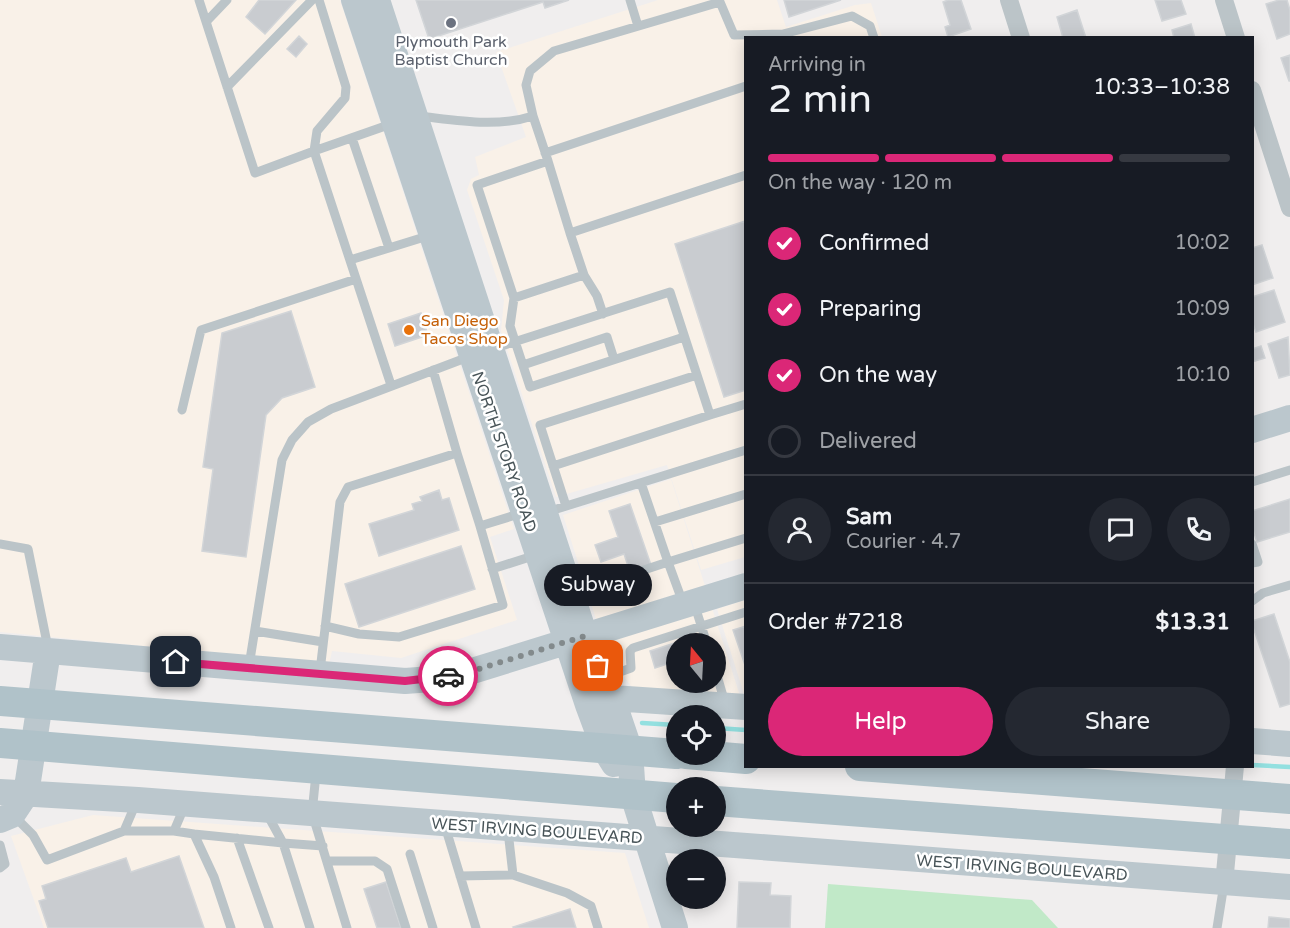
<!DOCTYPE html>
<html lang="en">
<head>
<meta charset="utf-8">
<style>
  :root { --surface:#171b24; --page:#242831; --text:#f1f3f6; --muted:#9ea1a6; --line:#363941; --accent:#db2777 }
  body { margin:0; font-family:"Varela Round",sans-serif; background:var(--page); color:var(--text); height:100vh; display:flex; flex-direction:column; font-size:22px; white-space:nowrap }
  * { box-sizing:border-box; margin:0 }
  p { font-size:20px; color:var(--muted) }
  .icon { flex:none; width:33px; height:33px; fill:none; stroke:currentColor; stroke-width:2; stroke-linecap:round; stroke-linejoin:round }
  .map { position:relative; flex:1; overflow:hidden }
  .sheet { position:absolute; left:744px; top:36px; width:510px; height:732px; display:flex; flex-direction:column; background:var(--surface); border-radius:0px; box-shadow:0 3px 15px #0003 }
  .sheet>* { flex:none }
  .needle { width:39px; rotate:342deg }
  .controls { position:absolute; left:666px; top:633px; display:grid; gap:12px }
  .controls a { display:grid; place-items:center; width:60px; height:60px; border-radius:50%; background:var(--surface); box-shadow:0 3px 15px #0003; font-size:30px }
  .pin { position:absolute; display:grid; place-items:center; width:51px; height:51px; color:#fff; margin:-26px; border-radius:12px; box-shadow:0 3px 9px #0006 }
  .courier { position:absolute; display:grid; place-items:center; width:60px; height:60px; margin:-30px; border:4px solid #db2777; border-radius:50%; background:#fff; color:#222; box-shadow:0 2px 8px #0007 }
  .bubble { position:absolute; height:42px; border-radius:21px; background:var(--surface); box-shadow:0 3px 15px #0003; font-size:20px; font-weight:600; line-height:42px; text-align:center }
  .overview em { font-style:normal; font-weight:600 }
  .overview div { display:flex; flex-direction:column-reverse }
  .overview { display:flex; align-items:center; justify-content:space-between; height:102px; padding:0 24px }
  h1 { font-size:39px; font-weight:600; line-height:45px }
  .bar { display:grid; grid-template-columns:repeat(4,1fr); gap:9px 6px; align-content:center; height:72px; padding:0 24px }
  .bar i { height:8px; border-radius:4px; background:var(--line) }
  .bar .current { background:var(--accent) }
  .bar p { grid-column:span 4 }
  .line { display:flex; align-items:center; gap:15px; padding:0 24px; border-top:2px solid var(--line) }
  .line div { flex:1 }
  .round { display:grid; place-items:center; flex:none; width:63px; height:63px; border-radius:32px; background:var(--page) }
  ol { padding:0 24px; list-style:none }
  li { display:flex; align-items:center; gap:18px; height:66px }
  li p { margin-inline-start:auto }
  li .icon { padding:6px; border-radius:50%; background:var(--accent); color:#fff; stroke-width:4 }
  li:last-child { color:var(--muted) }
  li i { width:33px; height:33px; border:3px solid var(--line); border-radius:50% }
  .action { display:flex; gap:12px; margin-top:auto; padding:12px 24px }
  .action a { flex:1; height:69px; border-radius:36px; background:var(--accent); color:#fff; font-size:24px; font-weight:600; line-height:69px; text-align:center }
  .action a+a { background:var(--page); color:var(--text) }
  .map>svg:first-child { display:block }
</style>
</head>
<body>
<div class="map">
<svg width="1290" height="928" viewBox="0 0 1290 928">
  <rect width="100%" height="100%" fill="#f0eeee"/>
  <path fill="#f9f1e8" fill-rule="evenodd" d="M0 0H340L514 529 490 537 517 620 401 658 332 651 329 664 0 632Z
    M658 0H777L786 27 855 5 871 3 882 37 746 38 745 557 701 570 667 465 556 497 501 331 504 300 467 190 471 179 479 175 475 157 526 137 496 52Z
    M671 479 740 696 634 690 607 654 563 515ZM676 644H716V682H676Z
    M745 600V697L717 609Z
    M93 815 625 853 649 928H44L11 836Z"/>
  <path fill="#c1e9c8" d="M828 884 1032 900 1058 928H825Z"/>
  <g fill="none" stroke-linecap="round" stroke-linejoin="round">
    <path stroke="#93e0e0" stroke-width="4.5" d="M642 723 676 725
      M716 728 746 730
      M1252 765 1290 767"/>
  </g>
  <path fill="#c9ccd0" stroke="#d2d5d8" stroke-width="1.5" d="M259 0H296L265 34 246 17Z
    M416 0H569L545 8 543 2 429 39Z
    M784 0H841L789 17Z
    M948 0H961L971 29 948 37 945 27 950 25 943 2Z
    M1155 0H1181L1186 14 1162 21Z
    M1279 0H1287L1290 10V34L1277 39 1266 4Z
    M1077 10 1086 38H1063L1057 17Z
    M1191 24 1195 38H1174L1172 30Z
    M299 36 307 44 296 57 287 49Z
    M1290 55V81H1289L1281 58Z
    M745 221 746 390 724 397 675 244Z
    M1262 245 1273 278 1252 285V248Z
    M1274 290 1285 322 1256 332 1252 321V297Z
    M291 311 315 387 282 398 266 415 246 557 202 551 213 469 203 467 222 333Z
    M421 313 428 335 395 346 388 324Z
    M1288 337 1290 375 1279 378 1268 344Z
    M1261 346 1265 358 1252 362V349Z
    M439 490 442 500 449 498 459 530 379 556 369 524 414 510 412 504 422 501 420 497Z
    M1290 499V532L1257 542 1252 527V511Z
    M630 504 651 565 630 572 624 554 601 562 595 545 618 537 609 511Z
    M461 546 475 589 359 627 345 584Z
    M1274 614 1290 662V704L1280 707 1252 624V621Z
    M746 626V668L733 630Z
    M690 638 692 644H676V661L655 668 650 651Z
    M179 856 204 928H48L39 901 46 899 42 886 126 858 131 872Z
    M386 882 401 928H377L364 889Z
    M739 882 771 883 770 895 791 896 790 928H737Z
    M570 909 576 928H514L513 927Z
    M1269 917 1290 919V928H1268Z"/>
  <g fill="none" stroke-linecap="round" stroke-linejoin="round">
    <path stroke="#bbc4c8" stroke-width="9" d="M199 0 255 173 314 151 317 131 345 98 346 87 319 0
      M630 0 638 26
      M206 22 227 0
      M227 87 312 0
      M418 116C455 120 496 128 533 116L526 85 530 71 554 51 720 2 734 35 783 34 852 16 870 26 874 38
      M533 116 548 161 477 185 514 298 584 275 570 233 746 175
      M352 138 389 248
      M545 153 746 86
      M548 161 570 233
      M350 260 431 235
      M584 275 597 296 603 314
      M514 298 510 326 530 387 684 337
      M492 349 670 292 697 375
      M523 365 607 337 614 359
      M391 385 314 151 394 123
      M182 410 201 330 356 279
      M457 453 480 526 522 513
      M553 466 710 415
      M1252 482 1290 470
      M641 483 668 562 746 538
      M566 506 540 425 697 375 710 415 746 404
      M547 512 746 450
      M655 522 746 494
      M0 544 28 549 48 648
      M1252 544 1258 562 1252 563
      M492 569 536 555
      M574 593 668 562 683 603
      M1252 601 1263 593 1290 585
      M694 603 707 644
      M325 626 359 634 399 637 503 605 480 526
      M255 631 323 642
      M249 666 282 460 292 440 308 422 331 409 471 356
      M320 671 340 502 348 487 457 453 433 370
      M716 672 725 703
      M606 677 631 668 630 651 633 648 746 612
      M316 774 312 813 347 928
      M266 812 283 843 323 846
      M14 816 33 835 47 860 124 831 136 803
      M445 826 476 928
      M124 831H174L194 834 214 877 231 928
      M174 831 185 805
      M194 834 283 843 310 928
      M237 838 269 928
      M0 845 5 864 0 868
      M410 854 433 928
      M327 861H375L387 869 406 928
      M513 875 567 893 591 906 598 928
      M460 876 513 875 508 831
      M1217 928 1224 884"/>
    <path stroke="#bbc4c8" stroke-width="18" d="M1009 0 1021 38
      M1224 0 1236 38
      M1252 90 1290 208
      M1224 884 1235 766"/>
    <path stroke="#bbc7cd" stroke-width="26" d="M354 0 588 705 604 748 614 764
      M377 0 585 636 612 698 630 751 633 795 675 928
      M1252 430 1290 418
      M0 647 405 681 432 679 469 672 746 586
      M612 698 746 707
      M1252 741 1290 744
      M0 792 138 800 1290 887
      M0 820 12 815 26 794 48 651"/>
    <path stroke="#b0c2c9" stroke-width="30" d="M0 701 676 754
      M0 743 676 798
      M686 754 746 759
      M860 766 1290 799
      M716 801 1290 844"/>
  </g>
  <g fill="none" stroke-linecap="round" stroke-linejoin="round">
    <path stroke="#838a8c" stroke-width="6" stroke-dasharray="0 10.8" d="M448 676 469 672 585 636 598 666"/>
    <path stroke="#db2777" stroke-width="8" d="M176 662 405 681 448 676"/>
  </g>
  <circle fill="#6b7280" stroke="#fff" stroke-width="2" cx="451" cy="23" r="6"/>
  <circle fill="#e8710a" stroke="#fff" stroke-width="2" cx="409" cy="330" r="6"/>
  <g text-anchor="middle" dominant-baseline="central" stroke-width="5" stroke-linejoin="round" paint-order="stroke">
    <g font-size="16" fill="#5b616d" stroke="#fff">
      <text x="451" y="42">Plymouth Park<tspan x="451" dy="18">Baptist Church</tspan></text>
    </g>
    <g font-size="16" fill="#c56008" stroke="#fff" text-anchor="start">
      <text x="421" y="321">San Diego<tspan x="421" dy="18">Tacos Shop</tspan></text>
    </g>
    <g font-size="16" fill="#485458" stroke="#fff">
      <text transform="translate(504 452) rotate(71)">NORTH STORY ROAD</text>
      <text transform="translate(537 831) rotate(4)">WEST IRVING BOULEVARD</text>
      <text transform="translate(1022 868) rotate(4)">WEST IRVING BOULEVARD</text>
    </g>
  </g>
</svg>
<div class="controls">
<a><svg class="needle" viewBox="-14 -14 28 28"><path d="M0-13l5 13h-10z" fill="#e53935"/><path d="M0 13l5-13h-10z" fill="#9ea1a6"/></svg></a>
<a><svg class="icon" aria-label="locate" viewBox="0 0 24 24"><circle cx="12" cy="12" r="6"/><path d="M12 2v4M12 18v4M2 12h4M18 12h4"/></svg></a>
<a>+</a>
<a>−</a>
</div>
<div class="pin" style="left:598px;top:666px;background:#ea580c"><svg class="icon" aria-label="bag" viewBox="0 0 24 24"><path d="M5 8h14l-1 12H6zM9 8a3 3 0 0 1 6 0"/></svg></div>
<div class="pin" style="left:176px;top:662px;background:#1f2937"><svg class="icon" aria-label="home" viewBox="0 0 24 24"><path d="M3 11l9-7 9 7M6 9v11h12V9"/></svg></div>
<div class="courier" style="left:448px;top:676px"><svg class="icon" aria-label="car" viewBox="0 0 24 24"><path d="M5 17H2v-5l4-1 3-4h7l3 4 3 1v5h-3M9 17h6M6 11h13"/><circle cx="7" cy="17" r="2"/><circle cx="17" cy="17" r="2"/></svg></div>
<div class="bubble" style="left:544px;top:564px;width:108px">Subway</div>
<section class="sheet">
<div class="overview"><div><h1>2 min</h1><p>Arriving in</p></div><em>10:33–10:38</em></div>
<div class="bar"><i class="current"></i><i class="current"></i><i class="current"></i><i></i><p>On the way · 120 m</p></div>
<ol>
<li><svg class="icon" aria-label="check" viewBox="0 0 24 24"><path d="M5 12l5 5 9-10"/></svg>Confirmed<p>10:02</p></li>
<li><svg class="icon" aria-label="check" viewBox="0 0 24 24"><path d="M5 12l5 5 9-10"/></svg>Preparing<p>10:09</p></li>
<li><svg class="icon" aria-label="check" viewBox="0 0 24 24"><path d="M5 12l5 5 9-10"/></svg>On the way<p>10:10</p></li>
<li><i></i>Delivered</li>
</ol>
<div class="line" style="height:108px"><a class="round"><svg class="icon" aria-label="person" viewBox="0 0 24 24"><circle cx="12" cy="8" r="4"/><path d="M4 21q1-7 8-7t8 7"/></svg></a><div><b>Sam</b><p>Courier · 4.7</p></div><a class="round"><svg class="icon" aria-label="chat" viewBox="0 0 24 24"><path d="M4 5h16v11H9l-5 4z"/></svg></a><a class="round"><svg class="icon" aria-label="phone" viewBox="0 0 24 24"><path d="M5 4h4l2 5-3 2q2 4 5 5l2-3 5 2v4C11 20 4 13 5 4z"/></svg></a></div>
<div class="line" style="height:78px"><div>Order #7218</div><b>$13.31</b></div>
<div class="action"><a>Help</a><a>Share</a></div>
</section>
</div>
</body>
</html>
